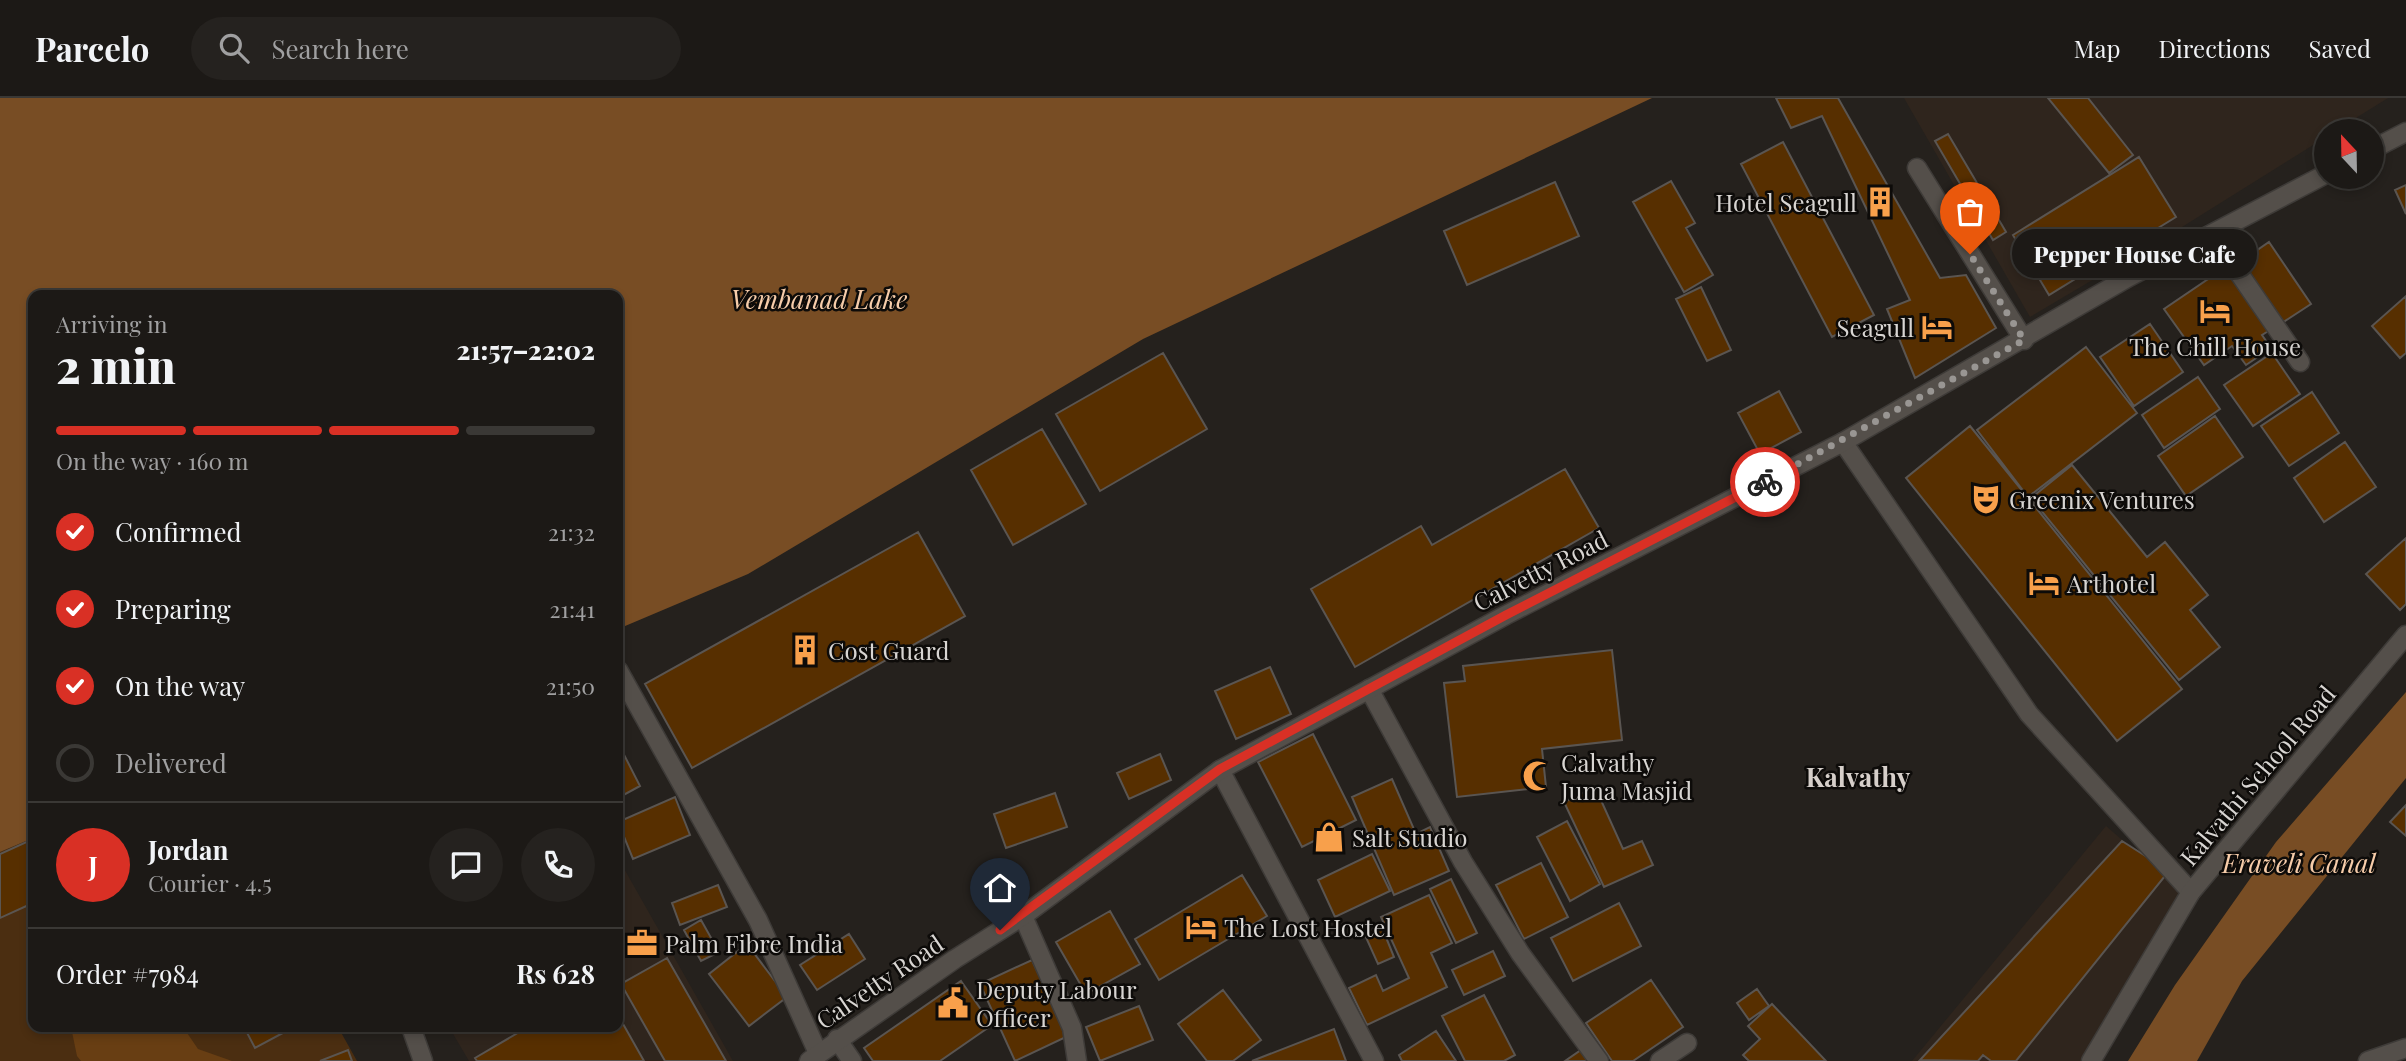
<!DOCTYPE html>
<html lang="en">
<head>
<meta charset="utf-8">
<style>
  :root { --surface:#1c1916; --page:#25221f; --text:#f1f3f6; --muted:#a0a0a1; --line:#3a3835; --accent:#d93025 }
  body { margin:0; font-family:"Playfair Display",serif; background:var(--page); color:var(--text); height:100vh; display:flex; flex-direction:column; font-size:26px; white-space:nowrap }
  * { box-sizing:border-box; margin:0 }
  p { font-size:23px; color:var(--muted) }
  .icon { flex:none; width:38px; height:38px; fill:none; stroke:currentColor; stroke-width:2; stroke-linecap:round; stroke-linejoin:round }
  .map { position:relative; flex:1; overflow:hidden }
  .panel { position:absolute; left:28px; top:192px; width:595px; height:742px; display:flex; flex-direction:column; background:var(--surface); border-radius:14px; box-shadow:0 4px 10px #0003,0 0 0 2px var(--line) }
  .panel>* { flex:none }
  .needle { width:46px; rotate:338deg }
  .tools { position:absolute; left:2314px; top:21px; display:grid; gap:14px }
  .tools a { display:grid; place-items:center; width:70px; height:70px; border-radius:50%; background:var(--surface); box-shadow:0 4px 10px #0003,0 0 0 2px var(--line); font-size:35px }
  .pin { position:absolute; display:grid; place-items:center; width:60px; height:60px; color:#fff; margin:-72px -30px; border-radius:50% 50% 50% 0; rotate:-45deg; box-shadow:0 0 7px #0007 }
  .pin .icon { rotate:45deg }
  .courier { position:absolute; display:grid; place-items:center; width:70px; height:70px; margin:-35px; border:5px solid #d93025; border-radius:50%; background:#fff; color:#222; box-shadow:0 2px 9px #0007 }
  .bubble { position:absolute; height:49px; border-radius:24px; background:var(--surface); box-shadow:0 4px 10px #0003,0 0 0 2px var(--line); font-size:23px; font-weight:800; line-height:49px; text-align:center }
  .head em { font-style:normal; font-weight:800 }
  .head div { display:flex; flex-direction:column-reverse }
  .head { display:flex; align-items:center; justify-content:space-between; height:119px; padding:0 28px }
  h1 { font-size:46px; font-weight:800; line-height:52px }
  .bar { display:grid; grid-template-columns:repeat(4,1fr); gap:10px 7px; align-content:center; height:84px; padding:0 28px }
  .bar i { height:9px; border-radius:5px; background:var(--line) }
  .bar .selected { background:var(--accent) }
  .bar p { grid-column:span 4 }
  .line { display:flex; align-items:center; gap:18px; padding:0 28px; border-top:2px solid var(--line) }
  .line div { flex:1 }
  .round { display:grid; place-items:center; flex:none; width:74px; height:74px; border-radius:37px; background:var(--page) }
  ol { padding:0 28px; list-style:none }
  li { display:flex; align-items:center; gap:21px; height:77px }
  li p { margin-inline-start:auto }
  li .icon { padding:7px; border-radius:50%; background:var(--accent); color:#fff; stroke-width:4 }
  li:last-child { color:var(--muted) }
  li i { width:38px; height:38px; border:4px solid var(--line); border-radius:50% }
  header { display:flex; align-items:center; gap:42px; box-sizing:border-box; height:98px; padding:0 35px; background:var(--surface); border-bottom:2px solid var(--line) }
  header strong { font-size:33px }
  nav { display:flex; gap:38px; margin-inline-start:auto; font-size:24px }
  .search { width:490px; height:63px; background:var(--page); display:flex; align-items:center; gap:18px; box-sizing:border-box; padding:0 24px; border-radius:38px; color:var(--muted); font-size:26px }
  .map>svg:first-child { display:block }
</style>
</head>
<body>
<header>
<strong>Parcelo</strong>
<div class="search"><svg class="icon" aria-label="search" viewBox="0 0 24 24"><circle cx="10" cy="10" r="6"/><path d="M15 15l6 6"/></svg>Search here</div>
<nav><a>Map</a><a>Directions</a><a>Saved</a></nav>
</header>
<div class="map">
<svg width="2406" height="963" viewBox="0 0 2406 963">
  <rect width="100%" height="100%" fill="#25211d"/>
  <path fill="#2f251d" d="M1904 0H2388L2335 33H2326V39L2182 129 2030 219Z
    M2106 728 2182 794 2085 963H1912Z
    M618 760 733 963H469L449 929H618Z"/>
  <path fill="#4b2e11" d="M33 740V929H338L357 963H0V754Z"/>
  <path fill="#683e13" d="M71 929H183L198 951 232 963H81L77 958Z"/>
  <path fill="#784d24" d="M0 0H1652L1143 241 748 476 618 531V198H33V740L0 754Z
    M2406 594V680L2242 883 2197 963H2128L2175 887 2276 744Z"/>
  <path fill="#572f00" stroke="#5a5551" stroke-width="2" d="M1776 0H1838L1940 180 1966 177 1996 230 1915 280 1887 211 1910 202 1822 18 1791 30Z
    M2048 0H2088L2133 57 2109 75Z
    M1948 36 2006 134 1993 142 1935 43Z
    M1783 44 1874 217 1832 239 1741 66Z
    M2139 59 2176 119 2049 197 2013 137Z
    M1671 83 1695 125 1686 130 1713 177 1684 194 1633 104Z
    M1555 84 1579 138 1467 187 1444 133Z
    M2406 87V116L2395 92Z
    M2269 144 2311 206 2282 225 2240 164Z
    M2226 169 2270 232 2262 237 2271 250 2246 267 2232 248 2204 267 2164 211Z
    M1701 189 1731 252 1707 263 1676 201Z
    M2406 198V255L2400 260 2372 228Z
    M2150 226 2183 274 2134 308 2100 259Z
    M2086 249 2137 315 2028 399 1977 332Z
    M1163 255 1207 331 1100 393 1056 316Z
    M2272 255 2300 296 2253 328 2224 287Z
    M2198 279 2220 311 2164 350 2142 317Z
    M1779 293 1801 334 1760 356 1738 315Z
    M2312 294 2339 335 2289 368 2261 328Z
    M2215 318 2243 359 2186 398 2158 358Z
    M1970 328 2182 591 2117 643 1906 380Z
    M1042 331 1086 406 1013 447 971 372Z
    M2345 344 2376 389 2324 424 2294 380Z
    M2072 367 2147 459 2165 444 2208 497 2190 512 2220 549 2179 582 2031 400Z
    M1565 371 1599 430 1355 569 1311 491 1421 428 1432 447Z
    M918 434 965 518 692 670 645 586Z
    M2406 440V506L2400 512 2366 476Z
    M1612 552 1622 642 1542 651 1546 689 1457 699 1444 585 1465 583 1463 568Z
    M1270 569 1291 616 1236 641 1215 593Z
    M1313 636 1356 722 1302 749 1258 664Z
    M618 645 640 688 618 700Z
    M1160 656 1171 682 1129 701 1117 675Z
    M1392 681 1416 736 1430 729 1449 773 1394 797 1352 699Z
    M1595 689 1623 751 1642 743 1653 767 1604 789 1564 704Z
    M1055 695 1067 729 1006 750 994 716Z
    M675 699 690 737 633 761 618 724Z
    M2406 707V738L2390 724Z
    M1567 723 1600 786 1570 803 1537 739Z
    M33 741V805L0 820V756Z
    M2122 743 2169 773 2016 963H1991L1983 957 1978 963 1920 962Z
    M1372 756 1390 793 1335 819 1318 782Z
    M1541 765 1568 819 1524 841 1496 787Z
    M1242 777 1267 818 1159 882 1135 841Z
    M1451 781 1477 835 1456 845 1430 791Z
    M718 787 727 809 680 827 672 805Z
    M1429 797 1452 845 1431 855 1447 889 1367 927 1349 890 1376 877 1383 893 1409 880 1381 819Z
    M1619 805 1641 848 1573 883 1551 840Z
    M1110 813 1140 866 1086 896 1056 844Z
    M701 822 719 854 701 863 684 832Z
    M1381 827 1394 859 1378 866 1364 835Z
    M849 836 865 861 817 892 800 867Z
    M747 846 787 899 749 928 709 876Z
    M1493 853 1505 878 1464 897 1452 872Z
    M667 860 726 963H665L621 886Z
    M1032 862 1068 938 1015 963 980 886Z
    M1651 882 1683 929 1633 963H1612L1586 925Z
    M961 883 992 927 940 963H873L864 950Z
    M1757 891 1769 908 1749 922 1737 905Z
    M1223 892 1261 942 1233 963H1207L1178 926Z
    M1484 897 1515 957 1504 963H1465L1442 918Z
    M1772 906 1826 963H1749L1743 957 1760 941 1748 928Z
    M1139 908 1153 942 1100 963 1086 929Z
    M618 917 644 963H477L475 960 528 929H618Z
    M244 929H294L255 950Z
    M1334 931 1346 963H1252Z
    M1436 933 1456 963H1402L1399 957Z
    M348 952 352 963H320Z
    M1581 952 1589 963H1565Z"/>
  <g fill="none" stroke-linecap="round" stroke-linejoin="round">
    <g stroke="#3e3b38" stroke-width="21">
      <path id="service" d="M1917 70 2024 242
        M2212 136 2300 264
        M1843 344 2029 616 2191 794
        M618 572 758 822 818 955
        M1369 591 1463 764 1520 855 1599 963
        M1220 672 1374 963
        M1023 818 1072 930 1077 963
        M411 929 423 963
        M837 941 852 963
        M1660 963 1687 945
        M2368 963 2406 950"/>
    </g>
    <g stroke="#3e3b38" stroke-width="21">
      <path id="minor" d="M2091 963 2191 794 2406 537"/>
    </g>
    <g stroke="#3e3b38" stroke-width="21">
      <path id="tertiary" d="M2371 52 2406 34
        M809 963 955 861 1023 818 1220 672 1506 517 1843 344 2129 179 2326 76"/>
    </g>
    <use href="#service" stroke="#544f4a" stroke-width="18"/>
    <use href="#minor" stroke="#544f4a" stroke-width="18"/>
    <use href="#tertiary" stroke="#544f4a" stroke-width="18"/>
  </g>
  <g fill="none" stroke-linecap="round" stroke-linejoin="round">
    <path stroke="#999693" stroke-width="7" stroke-dasharray="0 12.6" d="M1765 384 2024 242 1970 156"/>
    <path stroke="#d93025" stroke-width="9" d="M1000 832 1220 671 1506 517 1765 384"/>
  </g>
  <defs>
    <g id="building-bare" transform="scale(2.415)"><path d="M-4-6H4V6H1V3H-1V6H-4ZM-2.5-4.3h1.7v1.8h-1.7ZM.8-4.3h1.7v1.8H.8ZM-2.5-1h1.7V.8h-1.7ZM.8-1h1.7V.8H.8Z" fill="#f8a04b" stroke="#0d0b09" stroke-width="2.5" paint-order="stroke"/></g>
    <g id="hotel-bare" transform="scale(2.415)"><path d="M-6-4.5h1.5V1H6V5H4.5V3h-9V5H-6ZM-4 0a1.8 1.8 0 1 1 3.6 0ZM.5 0V-2.5h3Q6-2.5 6 0Z" fill="#f8a04b" stroke="#0d0b09" stroke-width="2.5" paint-order="stroke"/></g>
    <g id="theatre-bare" transform="scale(2.415)"><path d="M-5-5.5Q0-4 5-5.5V0Q5 5 0 6Q-5 5-5 0ZM-3.3-2.5H-1v1.5H-3.3ZM1-2.5H3.3v1.5H1ZM-2.8 1Q0 5.5 2.8 1Z" fill="#f8a04b" stroke="#0d0b09" stroke-width="2.5" paint-order="stroke"/></g>
    <g id="mosque-bare" transform="scale(2.415)"><path d="M3.5-4.9A6 6 0 1 0 3.5 4.9A5 5 0 1 1 3.5-4.9Z" fill="#f8a04b" stroke="#0d0b09" stroke-width="2.5" paint-order="stroke"/></g>
    <g id="shop-bare" transform="scale(2.415)"><path d="M-5-2.5h2.3a2.7 3.5 0 0 1 5.4 0H5L5.5 6h-11ZM-1.5-2.5h3a1.5 2.3 0 0 0-3 0Z" fill="#f8a04b" stroke="#0d0b09" stroke-width="2.5" paint-order="stroke"/></g>
    <g id="office-bare" transform="scale(2.415)"><path d="M-6-3h4V-5.5h4V-3h4V5H-6ZM-1-4.5V-3h2v-1.5ZM-6 0V1H6V0Z" fill="#f8a04b" stroke="#0d0b09" stroke-width="2.5" paint-order="stroke"/></g>
    <g id="civic-bare" transform="scale(2.415)"><path d="M-.6-6.5H3V-4.5H.6V-3L4-1V1h2V6H-6V1h2V-1L-.6-3ZM-1.2 2.5V6h2.4V2.5Z" fill="#f8a04b" stroke="#0d0b09" stroke-width="2.5" paint-order="stroke"/></g>
  </defs>
  <g fill-rule="evenodd">
    <use href="#building-bare" x="1880" y="104"/>
    <use href="#hotel-bare" x="2215" y="213"/>
    <use href="#hotel-bare" x="1937" y="229"/>
    <use href="#theatre-bare" x="1986" y="401"/>
    <use href="#hotel-bare" x="2044" y="485"/>
    <use href="#building-bare" x="805" y="552"/>
    <use href="#mosque-bare" x="1538" y="678"/>
    <use href="#shop-bare" x="1329" y="739"/>
    <use href="#hotel-bare" x="1201" y="829"/>
    <use href="#office-bare" x="642" y="845"/>
    <use href="#civic-bare" x="953" y="905"/>
  </g>
  <g text-anchor="middle" dominant-baseline="central" stroke-width="5" stroke-linejoin="round" paint-order="stroke">
    <g font-size="24" fill="#d8d5d2" stroke="#0d0b09" text-anchor="start">
      <text x="1857" y="104" text-anchor="end">Hotel Seagull</text>
      <text x="1914" y="229" text-anchor="end">Seagull</text>
      <text x="2215" y="248" text-anchor="middle">The Chill House</text>
      <text x="2009" y="401">Greenix Ventures</text>
      <text x="2067" y="485">Arthotel</text>
      <text x="828" y="552">Cost Guard</text>
      <text x="1561" y="664">Calvathy<tspan x="1561" dy="28">Juma Masjid</tspan></text>
      <text x="1352" y="739">Salt Studio</text>
      <text x="1224" y="829">The Lost Hostel</text>
      <text x="665" y="845">Palm Fibre India</text>
      <text x="976" y="891">Deputy Labour<tspan x="976" dy="28">Officer</tspan></text>
    </g>
    <g font-size="24" fill="#d8d5d2" stroke="#0d0b09">
      <text transform="translate(1540 472) rotate(-27)">Calvetty Road</text>
      <text transform="translate(2257 677) rotate(-50)">Kalvathi School Road</text>
      <text transform="translate(879 883) rotate(-34)">Calvetty Road</text>
    </g>
    <g font-size="26" font-style="italic" fill="#f7cdaa" stroke="#0d0b09">
      <text x="819" y="200">Vembanad Lake</text>
      <text x="2299" y="764">Eraveli Canal</text>
    </g>
    <g font-size="26" font-weight="bold" fill="#d6cfca" stroke="#0d0b09">
      <text x="1858" y="678">Kalvathy</text>
    </g>
  </g>
</svg>
<div class="tools">
<a><svg class="needle" viewBox="-14 -14 28 28"><path d="M0-13l5 13h-10z" fill="#e53935"/><path d="M0 13l5-13h-10z" fill="#a0a0a1"/></svg></a>
</div>
<div class="pin" style="left:1970px;top:156px;background:#ea580c"><svg class="icon" aria-label="bag" viewBox="0 0 24 24"><path d="M5 8h14l-1 12H6zM9 8a3 3 0 0 1 6 0"/></svg></div>
<div class="pin" style="left:1000px;top:832px;background:#1f2937"><svg class="icon" aria-label="home" viewBox="0 0 24 24"><path d="M3 11l9-7 9 7M6 9v11h12V9"/></svg></div>
<div class="courier" style="left:1765px;top:384px"><svg class="icon" aria-label="bike" viewBox="0 0 24 24"><circle cx="6" cy="16" r="4"/><circle cx="18" cy="16" r="4"/><path d="M6 16l4-8h5l3 8M10 8l3 8H6M13 5h3"/></svg></div>
<div class="bubble" style="left:2012px;top:131px;width:245px">Pepper House Cafe</div>
<section class="panel">
<div class="head"><div><h1>2 min</h1><p>Arriving in</p></div><em>21:57–22:02</em></div>
<div class="bar"><i class="selected"></i><i class="selected"></i><i class="selected"></i><i></i><p>On the way · 160 m</p></div>
<ol>
<li><svg class="icon" aria-label="check" viewBox="0 0 24 24"><path d="M5 12l5 5 9-10"/></svg>Confirmed<p>21:32</p></li>
<li><svg class="icon" aria-label="check" viewBox="0 0 24 24"><path d="M5 12l5 5 9-10"/></svg>Preparing<p>21:41</p></li>
<li><svg class="icon" aria-label="check" viewBox="0 0 24 24"><path d="M5 12l5 5 9-10"/></svg>On the way<p>21:50</p></li>
<li><i></i>Delivered</li>
</ol>
<div class="line" style="height:126px"><b class="round" style="background:var(--accent);color:#fff">J</b><div><b>Jordan</b><p>Courier · 4.5</p></div><a class="round"><svg class="icon" aria-label="chat" viewBox="0 0 24 24"><path d="M4 5h16v11H9l-5 4z"/></svg></a><a class="round"><svg class="icon" aria-label="phone" viewBox="0 0 24 24"><path d="M5 4h4l2 5-3 2q2 4 5 5l2-3 5 2v4C11 20 4 13 5 4z"/></svg></a></div>
<div class="line" style="height:91px"><div>Order #7984</div><b>Rs 628</b></div>
</section>
</div>
</body>
</html>
